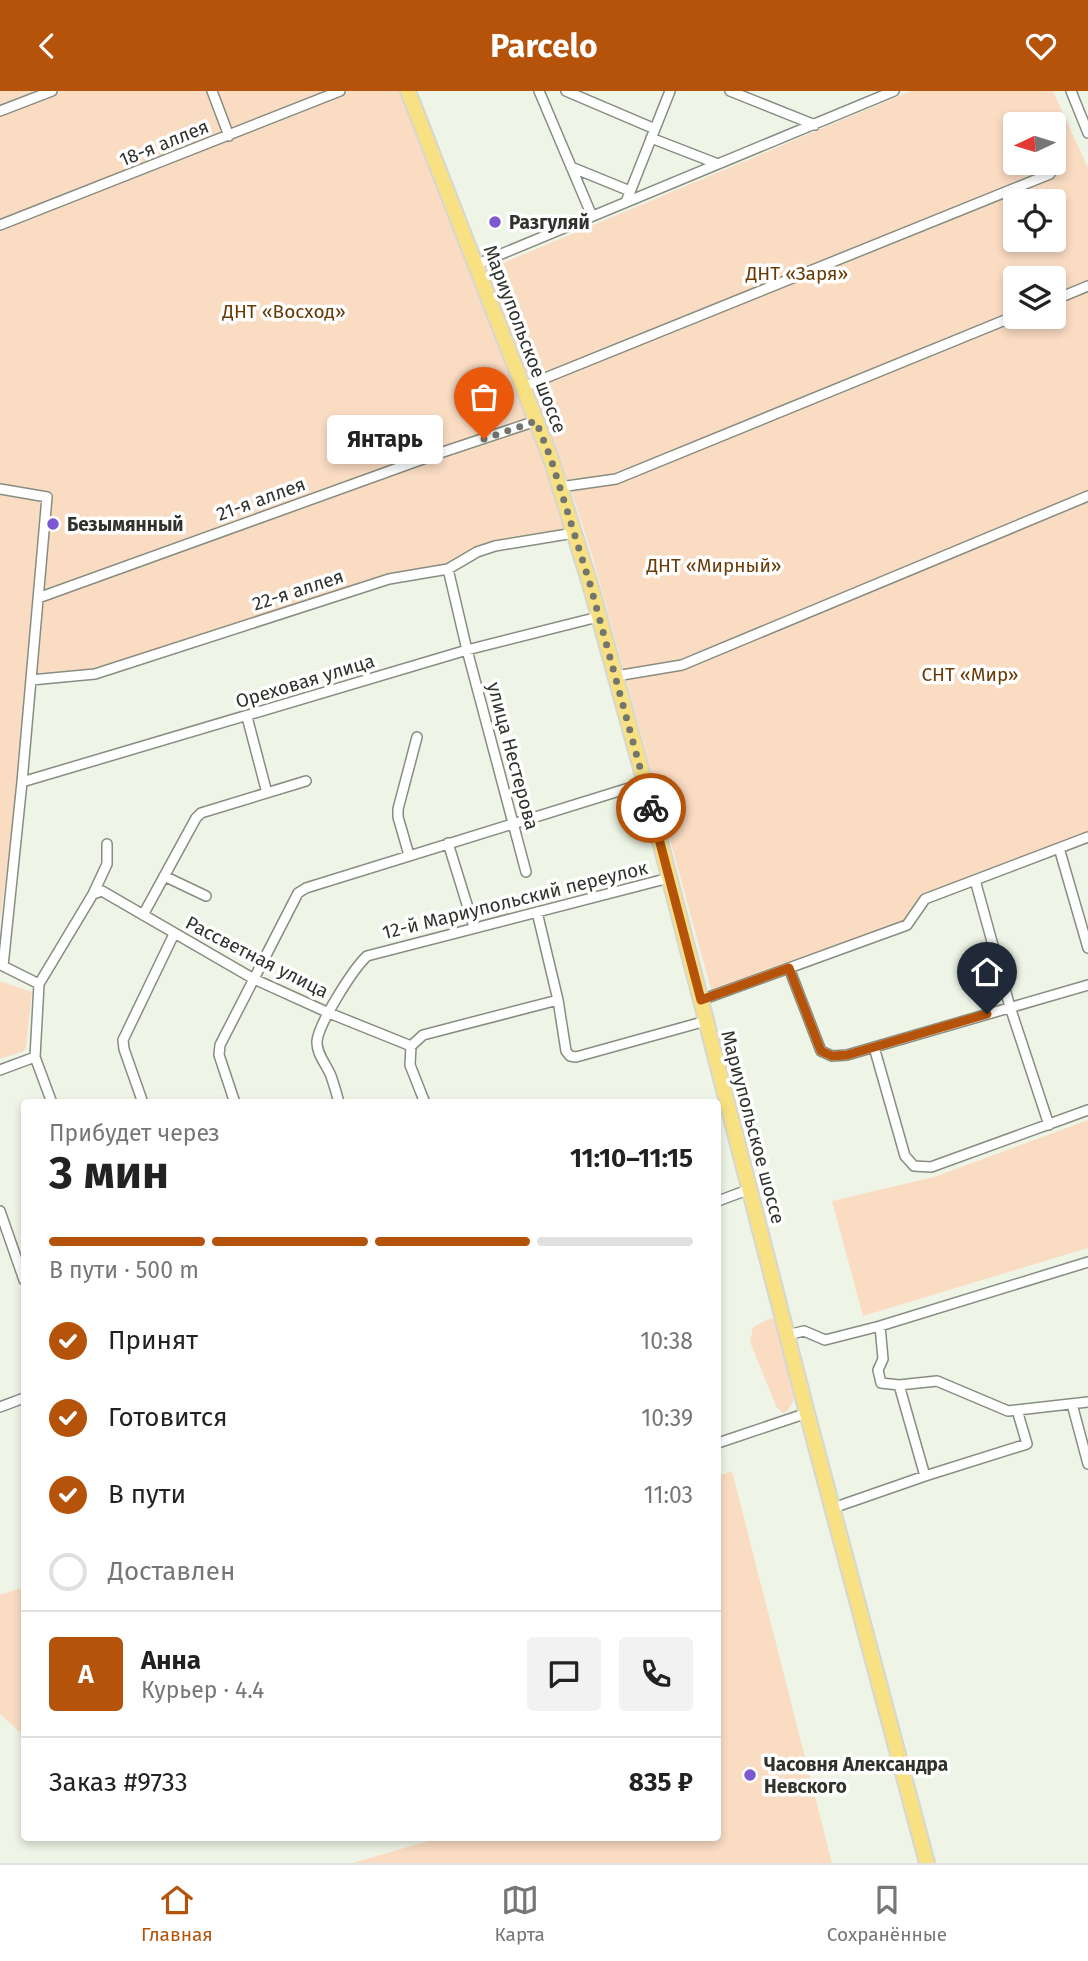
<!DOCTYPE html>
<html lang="ru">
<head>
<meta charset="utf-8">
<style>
  :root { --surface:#fff; --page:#f2f2f2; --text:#222; --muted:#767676; --line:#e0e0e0; --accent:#b45309 }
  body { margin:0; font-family:"Fira Sans",sans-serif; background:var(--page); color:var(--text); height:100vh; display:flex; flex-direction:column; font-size:26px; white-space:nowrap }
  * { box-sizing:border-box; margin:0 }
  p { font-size:23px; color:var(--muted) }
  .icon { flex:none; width:38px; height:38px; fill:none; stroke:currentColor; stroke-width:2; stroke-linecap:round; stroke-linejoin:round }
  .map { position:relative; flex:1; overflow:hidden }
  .sheet { position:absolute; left:21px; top:1008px; width:700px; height:742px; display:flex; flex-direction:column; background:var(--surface); border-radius:7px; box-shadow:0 4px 10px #0003 }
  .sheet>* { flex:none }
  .needle { width:46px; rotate:266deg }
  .tools { position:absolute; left:1003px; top:21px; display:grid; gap:14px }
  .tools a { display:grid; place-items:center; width:63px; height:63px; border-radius:7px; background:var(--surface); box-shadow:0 4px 10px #0003; font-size:35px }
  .pin { position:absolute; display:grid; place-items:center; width:60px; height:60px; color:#fff; margin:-72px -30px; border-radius:50% 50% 50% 0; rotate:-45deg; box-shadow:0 0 7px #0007 }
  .pin .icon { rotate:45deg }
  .courier { position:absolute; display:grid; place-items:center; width:70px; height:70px; margin:-35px; border:5px solid #b45309; border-radius:50%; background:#fff; color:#222; box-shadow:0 2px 9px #0007 }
  .bubble { position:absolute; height:49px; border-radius:7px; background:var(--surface); box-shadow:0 4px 10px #0003; font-size:23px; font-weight:700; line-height:49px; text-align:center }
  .overview em { font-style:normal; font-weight:700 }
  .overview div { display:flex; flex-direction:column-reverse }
  .overview { display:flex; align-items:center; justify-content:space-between; height:119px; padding:0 28px }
  h1 { font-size:46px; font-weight:700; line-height:52px }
  .bar { display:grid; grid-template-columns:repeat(4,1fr); gap:10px 7px; align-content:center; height:84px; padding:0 28px }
  .bar i { height:9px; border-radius:5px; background:var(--line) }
  .bar .active { background:var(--accent) }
  .bar p { grid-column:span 4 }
  .line { display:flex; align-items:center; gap:18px; padding:0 28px; border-top:2px solid var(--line) }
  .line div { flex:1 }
  .round { display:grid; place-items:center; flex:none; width:74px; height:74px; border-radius:7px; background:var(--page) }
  ol { padding:0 28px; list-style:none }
  li { display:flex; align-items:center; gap:21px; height:77px }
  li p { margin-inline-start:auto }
  li .icon { padding:7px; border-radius:50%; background:var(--accent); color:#fff; stroke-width:4 }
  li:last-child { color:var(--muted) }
  li i { width:38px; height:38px; border:4px solid var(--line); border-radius:50% }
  header { display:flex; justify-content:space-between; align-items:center; height:91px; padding:0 28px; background:var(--accent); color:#fff; font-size:32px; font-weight:700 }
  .tab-bar { display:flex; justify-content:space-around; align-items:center; height:98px; border-top:2px solid var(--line); background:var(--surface); font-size:19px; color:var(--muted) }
  .tab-bar a { display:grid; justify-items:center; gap:4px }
  .tab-bar .active { color:var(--accent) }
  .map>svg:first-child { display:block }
</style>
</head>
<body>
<header><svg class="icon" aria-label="back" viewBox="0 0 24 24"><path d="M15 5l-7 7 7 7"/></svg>Parcelo<svg class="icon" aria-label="heart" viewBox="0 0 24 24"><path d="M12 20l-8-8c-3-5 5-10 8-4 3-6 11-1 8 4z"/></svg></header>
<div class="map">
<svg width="1088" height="1772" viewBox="0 0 1088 1772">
  <rect width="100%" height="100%" fill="#eef5e6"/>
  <path fill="#fadcc3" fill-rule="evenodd" d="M0 0H401L529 328 568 443 495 455 446 474 389 488 95 583 28 591 19 687 0 830Z
    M911 0H1053L1088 77V744L924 807 907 833 712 902 592 464 571 399 486 179ZM1015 33H1054V72H1015ZM1015 110H1054V149H1015ZM1015 187H1054V226H1015Z
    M0 890 32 901 26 956 24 960 0 968Z
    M1088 1029V1157L863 1225 832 1110 934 1086Z
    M771 1227 777 1231 795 1299C794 1308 792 1318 783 1322L777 1317 750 1251 753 1236Z
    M732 1380 832 1772H352L439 1747 718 1746V1385Z
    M24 1496V1645L0 1623V1504Z"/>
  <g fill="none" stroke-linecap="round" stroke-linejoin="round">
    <g stroke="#878d80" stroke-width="12">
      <path id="minor" d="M212 0 229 45
        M539 0 592 125
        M566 0 655 38
        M730 0 815 34
        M1071 0 1088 42
        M0 20 52 0
        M651 47 718 73
        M571 76 630 100
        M626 111 670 0
        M0 134 340 0
        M475 174 894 0
        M1054 209 1088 195
        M523 296 1050 83
        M560 396 616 388 1015 225
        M0 398 47 406 22 691 3 875 39 893
        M448 478 467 559 526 781
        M38 507 434 364 536 330
        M616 585 682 574 1088 405
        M31 589 95 583 389 488 448 478 477 461 495 455 574 442
        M247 626 267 702
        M22 691 467 559 598 526
        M448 752 474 836
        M1059 757 1088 857
        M409 764 398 726V718L417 646
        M164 785 206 805
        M975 789 1010 916 1049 1034
        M93 803 102 800 254 888 329 922 411 955
        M537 821 558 909 566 960 570 965 576 966 706 930
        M143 824 196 727 201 722 306 690
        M789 877 821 960 832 965 847 964 1088 894
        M701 909 907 834 925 808 1088 746
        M874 956 905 1065 914 1075 931 1076 1088 1019
        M0 979 35 966
        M52 1012 35 966 39 893 93 803 107 773V753
        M143 1012 124 958 123 949 174 843
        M235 1012 219 964 220 954 298 802 306 797 645 692
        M339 1012C337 1003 334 994 331 985 327 974 316 963 317 950 319 932 353 878 367 865L669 787
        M425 1012 410 974 411 955 423 944 558 909
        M718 1110 750 1098
        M0 1120 24 1189
        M880 1235 883 1268 878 1279 881 1292 899 1294 937 1290 1008 1320 1088 1311
        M787 1244 804 1240 825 1249 880 1235 1088 1171
        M899 1294 925 1385
        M1072 1313 1088 1373
        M0 1316 24 1307
        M718 1352 807 1322
        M833 1417 925 1385 1027 1353 1017 1319"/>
    </g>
    <g stroke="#d6d6d5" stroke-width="18">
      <path id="primary" d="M408 0 551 368 590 493 645 692 807 1322 927 1772"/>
    </g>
    <use href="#minor" stroke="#fff" stroke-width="9"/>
    <use href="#primary" stroke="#f8e183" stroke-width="14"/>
  </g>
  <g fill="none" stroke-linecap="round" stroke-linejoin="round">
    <path stroke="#72766e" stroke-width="7" stroke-dasharray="0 12.6" d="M484 348 536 330 551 368 590 493 651 717"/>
    <path stroke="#b45309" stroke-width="9" d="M651 717 701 909 789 877 821 960 832 965 847 964 987 923"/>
  </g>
  <g fill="#7d58d2" stroke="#fff" stroke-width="2.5">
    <circle cx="495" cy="131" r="7"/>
    <circle cx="53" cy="433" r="7"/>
    <circle cx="750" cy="1684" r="7"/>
  </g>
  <g text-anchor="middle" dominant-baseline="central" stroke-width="7" stroke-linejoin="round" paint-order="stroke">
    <g font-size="19" fill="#30322d" stroke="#fff">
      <text transform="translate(164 52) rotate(-22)">18-я аллея</text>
      <text transform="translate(525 248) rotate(69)">Мариупольское шоссе</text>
      <text transform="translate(261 408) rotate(-20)">21-я аллея</text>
      <text transform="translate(298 499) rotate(-18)">22-я аллея</text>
      <text transform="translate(305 590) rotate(-17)">Ореховая улица</text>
      <text transform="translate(513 665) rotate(75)">улица Нестерова</text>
      <text transform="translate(515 809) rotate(-14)">12-й Мариупольский переулок</text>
      <text transform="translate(257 866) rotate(27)">Рассветная улица</text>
      <text transform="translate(753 1036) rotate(75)">Мариупольское шоссе</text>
    </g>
    <g font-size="19" font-weight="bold" fill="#30322d" stroke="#fff" text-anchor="start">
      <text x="509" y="131">Разгуляй</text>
      <text x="67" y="433">Безымянный</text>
      <text x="764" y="1673">Часовня Александра<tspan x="764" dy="22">Невского</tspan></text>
    </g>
    <g font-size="19" fill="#693a06" stroke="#fff">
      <text x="797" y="182">ДНТ «Заря»</text>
      <text x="284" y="220">ДНТ «Восход»</text>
      <text x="714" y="474">ДНТ «Мирный»</text>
      <text x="970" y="583">СНТ «Мир»</text>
    </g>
  </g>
</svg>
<div class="tools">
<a><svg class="needle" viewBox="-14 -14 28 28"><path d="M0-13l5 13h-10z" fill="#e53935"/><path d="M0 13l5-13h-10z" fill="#767676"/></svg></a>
<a><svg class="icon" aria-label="locate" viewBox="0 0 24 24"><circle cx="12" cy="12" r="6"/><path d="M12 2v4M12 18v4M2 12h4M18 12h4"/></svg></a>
<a><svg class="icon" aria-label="layers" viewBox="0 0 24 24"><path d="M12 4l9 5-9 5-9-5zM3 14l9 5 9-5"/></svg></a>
</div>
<div class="pin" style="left:484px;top:348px;background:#ea580c"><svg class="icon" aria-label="bag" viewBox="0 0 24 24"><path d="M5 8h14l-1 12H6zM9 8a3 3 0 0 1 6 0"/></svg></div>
<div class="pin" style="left:987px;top:923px;background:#1f2937"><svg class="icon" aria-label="home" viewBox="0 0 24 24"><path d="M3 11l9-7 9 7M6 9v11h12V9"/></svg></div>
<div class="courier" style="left:651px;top:717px"><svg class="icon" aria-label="bike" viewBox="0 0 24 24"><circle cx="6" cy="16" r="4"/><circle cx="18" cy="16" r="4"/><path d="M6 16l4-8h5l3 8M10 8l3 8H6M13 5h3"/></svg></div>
<div class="bubble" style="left:327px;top:324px;width:116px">Янтарь</div>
<section class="sheet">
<div class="overview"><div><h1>3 мин</h1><p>Прибудет через</p></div><em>11:10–11:15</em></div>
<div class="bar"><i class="active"></i><i class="active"></i><i class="active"></i><i></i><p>В пути · 500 m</p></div>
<ol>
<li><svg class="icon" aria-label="check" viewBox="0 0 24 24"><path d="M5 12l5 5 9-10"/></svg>Принят<p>10:38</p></li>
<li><svg class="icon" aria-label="check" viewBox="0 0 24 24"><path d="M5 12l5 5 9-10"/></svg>Готовится<p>10:39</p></li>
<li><svg class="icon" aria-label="check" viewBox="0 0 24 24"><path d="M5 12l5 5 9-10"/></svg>В пути<p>11:03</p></li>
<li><i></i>Доставлен</li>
</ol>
<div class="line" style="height:126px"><b class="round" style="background:var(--accent);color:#fff">А</b><div><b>Анна</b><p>Курьер · 4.4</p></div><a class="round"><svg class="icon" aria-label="chat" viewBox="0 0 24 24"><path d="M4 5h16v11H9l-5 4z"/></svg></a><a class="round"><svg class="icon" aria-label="phone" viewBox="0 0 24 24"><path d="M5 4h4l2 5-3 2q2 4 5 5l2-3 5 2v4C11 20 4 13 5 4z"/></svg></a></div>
<div class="line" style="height:91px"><div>Заказ #9733</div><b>835 ₽</b></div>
</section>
</div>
<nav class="tab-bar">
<a class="active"><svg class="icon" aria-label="home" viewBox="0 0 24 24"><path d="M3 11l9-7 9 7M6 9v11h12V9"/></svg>Главная</a>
<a><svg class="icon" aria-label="map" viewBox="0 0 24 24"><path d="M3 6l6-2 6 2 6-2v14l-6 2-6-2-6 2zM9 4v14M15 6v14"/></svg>Карта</a>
<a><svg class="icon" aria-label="saved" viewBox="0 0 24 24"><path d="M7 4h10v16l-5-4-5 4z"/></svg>Сохранённые</a>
</nav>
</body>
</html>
